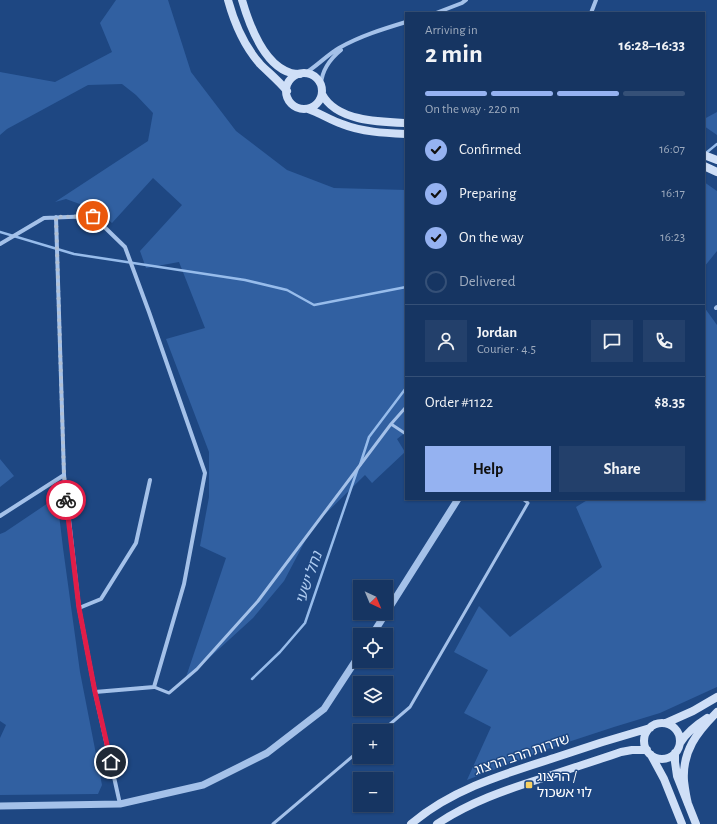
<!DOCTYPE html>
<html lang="en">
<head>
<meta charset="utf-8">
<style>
  :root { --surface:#163562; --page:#23406b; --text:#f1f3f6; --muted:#9eabbe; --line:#355077; --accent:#95b2f1 }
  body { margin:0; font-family:"Alegreya Sans","Noto Sans Hebrew",sans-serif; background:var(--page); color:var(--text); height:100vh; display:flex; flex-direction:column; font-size:15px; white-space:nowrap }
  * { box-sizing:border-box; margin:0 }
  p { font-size:13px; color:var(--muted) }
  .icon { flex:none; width:22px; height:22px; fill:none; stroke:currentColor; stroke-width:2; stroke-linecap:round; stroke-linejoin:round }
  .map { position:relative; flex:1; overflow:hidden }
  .drawer { position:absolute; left:405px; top:12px; width:300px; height:488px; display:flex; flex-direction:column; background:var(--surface); border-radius:0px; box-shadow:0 1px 3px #0004,0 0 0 1px var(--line) }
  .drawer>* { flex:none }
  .needle { width:26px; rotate:136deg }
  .fabs { position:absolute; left:353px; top:580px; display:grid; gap:8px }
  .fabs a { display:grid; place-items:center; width:40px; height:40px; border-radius:0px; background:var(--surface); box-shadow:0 1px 3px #0004,0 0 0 1px var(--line); font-size:20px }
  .pin { position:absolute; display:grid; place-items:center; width:34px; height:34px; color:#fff; margin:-17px; border:2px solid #fff; border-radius:50%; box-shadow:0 1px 4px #0007 }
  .courier { position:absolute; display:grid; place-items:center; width:40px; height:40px; margin:-20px; border:3px solid #e11d48; border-radius:50%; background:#fff; color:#222; box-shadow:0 1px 5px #0007 }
  .overview em { font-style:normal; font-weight:600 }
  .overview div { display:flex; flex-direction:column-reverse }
  .overview { display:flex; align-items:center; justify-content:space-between; height:68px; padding:0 20px }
  h1 { font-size:26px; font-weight:600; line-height:30px }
  .bar { display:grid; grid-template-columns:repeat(4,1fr); gap:6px 4px; align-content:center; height:48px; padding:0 20px }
  .bar i { height:5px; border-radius:3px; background:var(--line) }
  .bar .selected { background:var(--accent) }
  .bar p { grid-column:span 4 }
  .line { display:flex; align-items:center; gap:10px; padding:0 20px; border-top:1px solid var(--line) }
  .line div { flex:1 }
  .round { display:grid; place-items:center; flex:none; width:42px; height:42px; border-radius:0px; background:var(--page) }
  ol { padding:0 20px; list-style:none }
  li { display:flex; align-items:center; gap:12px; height:44px }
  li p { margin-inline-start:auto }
  li .icon { padding:4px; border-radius:50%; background:var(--accent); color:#111; stroke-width:4 }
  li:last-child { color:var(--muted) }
  li i { width:22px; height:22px; border:2px solid var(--line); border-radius:50% }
  .cta { display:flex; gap:8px; margin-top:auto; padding:8px 20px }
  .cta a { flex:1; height:46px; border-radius:0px; background:var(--accent); color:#111; font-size:16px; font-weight:600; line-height:46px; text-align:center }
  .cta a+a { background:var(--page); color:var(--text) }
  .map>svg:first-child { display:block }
</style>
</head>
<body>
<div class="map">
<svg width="717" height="824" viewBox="0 0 717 824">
  <rect width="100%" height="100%" fill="#1e4782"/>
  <path fill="#3160a1" d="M116 0H168L191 72 236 131 287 170 334 188 406 190V432L397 439 405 452 372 483 365 475 313 526 284 581 253 618 185 680 226 558 200 546 209 497V452L166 339 205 328 179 262 146 268 140 251 182 205 153 178 112 223 96 210 66 199 55 202 148 141 153 113 136 95 122 84 88 85 7 129 0 135V72L55 82 112 52 100 23Z
    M717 112V135L704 126V119Z
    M704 182 717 191V251L704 267Z
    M704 307 717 325V687L660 713 614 727 550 748 467 780 491 727 464 713 488 670 454 652 479 606 510 637 602 567 576 507 589 499H704Z
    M0 459 14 476 0 487Z
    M57 497 63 548 80 672 102 785 98 794 0 795V738L6 725 0 721V534L5 532Z"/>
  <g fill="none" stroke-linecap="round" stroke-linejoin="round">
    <path stroke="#97bceb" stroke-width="2.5" d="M706 153 717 144
      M0 232 74 254 245 280 287 290 314 305 406 287
      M360 465 369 437 406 388
      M252 679 280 652 305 623 358 468"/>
    <path stroke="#a4c1e9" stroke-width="3" d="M391 424 406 434
      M154 687 169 693 197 669 258 601 391 424 406 407
      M382 731 410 707 528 503 523 499
      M273 824 360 750"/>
    <path stroke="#a4c1e9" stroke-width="4" d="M436 13 462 3 466 0
      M591 13 596 0
      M304 74C317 66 327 55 339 48 360 36 383 29 406 22
      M321 84C322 70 330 59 341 50
      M56 217 64 475 79 608 95 692 120 804
      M0 244 44 218 93 216 125 247 149 312 205 473 184 584 154 687 95 692
      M716 308 717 307
      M0 516 64 475
      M79 608 101 599 136 543 150 480"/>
    <path stroke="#a4c1e9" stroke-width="7" d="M386 613 458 499
      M372 635 386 613
      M0 806 120 804 203 785 267 753 324 709 360 654"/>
    <path stroke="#cfdff7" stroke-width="8" d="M228 0C234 22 245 47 260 64 269 73 279 81 287 91
      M242 0C249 24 263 65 291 73 294 74 297 74 300 74
      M286 91a18 18 0 1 1 36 0a18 18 0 1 1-36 0Z
      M322 94C336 121 379 122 406 123
      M308 109C320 113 330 120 342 124 362 132 384 133 406 134
      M704 155 717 160
      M704 166 717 172
      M666 723 693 711 717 697
      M644 741a18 18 0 1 1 36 0a18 18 0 1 1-36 0Z
      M680 743C687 732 696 725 707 718
      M675 753V762L677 776 696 824
      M651 755 664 779 682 824
      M688 804C686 796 685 789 684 781 682 751 697 732 717 712
      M411 824C452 789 504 774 554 758 586 747 618 737 650 728
      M437 824C470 802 505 790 543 778 569 769 595 761 621 752L632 750H647"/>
  </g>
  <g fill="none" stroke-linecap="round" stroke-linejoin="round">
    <path stroke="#b0bfd3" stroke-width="4" stroke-dasharray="0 7.2" d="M66 500 64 475 56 217 93 216"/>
    <path stroke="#e11d48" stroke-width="5" d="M66 500 79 608 95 692 111 762"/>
  </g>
  <rect fill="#f8d163" stroke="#1e4782" stroke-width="1.5" x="525" y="781" width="8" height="8" rx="2"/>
  <g text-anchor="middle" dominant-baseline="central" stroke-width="3" stroke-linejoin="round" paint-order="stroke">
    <g font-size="14" fill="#fff" stroke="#1e4782">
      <text transform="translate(522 755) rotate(-19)">שדרות הרב הרצוג</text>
    </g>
    <g font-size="14" fill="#fff" stroke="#1e4782" text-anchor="start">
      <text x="537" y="777">הרצוג /<tspan x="537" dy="16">לוי אשכול</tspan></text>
    </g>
    <g font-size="15" font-style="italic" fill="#afccf1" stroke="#1e4782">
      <text transform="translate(309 578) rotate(-71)">נחל ישעי</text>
    </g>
  </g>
</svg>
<div class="fabs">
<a><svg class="needle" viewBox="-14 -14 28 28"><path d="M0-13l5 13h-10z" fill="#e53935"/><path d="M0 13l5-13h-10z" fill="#9eabbe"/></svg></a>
<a><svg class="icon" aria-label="locate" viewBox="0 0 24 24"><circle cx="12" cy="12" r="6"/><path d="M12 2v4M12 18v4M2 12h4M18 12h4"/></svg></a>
<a><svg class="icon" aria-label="layers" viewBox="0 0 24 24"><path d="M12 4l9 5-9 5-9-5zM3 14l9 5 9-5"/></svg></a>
<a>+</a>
<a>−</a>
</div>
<div class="pin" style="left:93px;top:216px;background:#ea580c"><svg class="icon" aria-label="bag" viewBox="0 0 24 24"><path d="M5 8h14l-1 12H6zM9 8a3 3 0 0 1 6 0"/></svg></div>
<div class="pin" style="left:111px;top:762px;background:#1f2937"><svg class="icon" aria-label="home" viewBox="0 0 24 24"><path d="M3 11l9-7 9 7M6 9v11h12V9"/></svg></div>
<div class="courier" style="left:66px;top:500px"><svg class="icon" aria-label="bike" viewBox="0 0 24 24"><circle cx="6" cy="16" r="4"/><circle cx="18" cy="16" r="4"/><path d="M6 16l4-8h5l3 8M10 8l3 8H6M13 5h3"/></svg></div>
<section class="drawer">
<div class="overview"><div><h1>2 min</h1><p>Arriving in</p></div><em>16:28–16:33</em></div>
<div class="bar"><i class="selected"></i><i class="selected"></i><i class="selected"></i><i></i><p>On the way · 220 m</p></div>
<ol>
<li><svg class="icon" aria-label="check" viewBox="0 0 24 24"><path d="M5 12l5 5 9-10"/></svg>Confirmed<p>16:07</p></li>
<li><svg class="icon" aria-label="check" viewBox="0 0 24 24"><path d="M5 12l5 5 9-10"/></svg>Preparing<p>16:17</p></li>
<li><svg class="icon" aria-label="check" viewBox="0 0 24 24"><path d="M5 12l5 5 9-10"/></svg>On the way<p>16:23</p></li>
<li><i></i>Delivered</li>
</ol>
<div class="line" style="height:72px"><a class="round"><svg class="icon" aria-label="person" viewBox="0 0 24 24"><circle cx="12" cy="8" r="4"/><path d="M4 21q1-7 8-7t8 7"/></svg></a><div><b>Jordan</b><p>Courier · 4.5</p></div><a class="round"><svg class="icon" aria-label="chat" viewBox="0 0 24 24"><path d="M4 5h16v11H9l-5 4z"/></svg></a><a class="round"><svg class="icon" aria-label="phone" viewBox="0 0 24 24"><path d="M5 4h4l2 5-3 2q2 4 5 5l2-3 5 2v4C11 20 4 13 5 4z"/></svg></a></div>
<div class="line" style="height:52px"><div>Order #1122</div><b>$8.35</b></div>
<div class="cta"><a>Help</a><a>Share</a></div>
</section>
</div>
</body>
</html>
